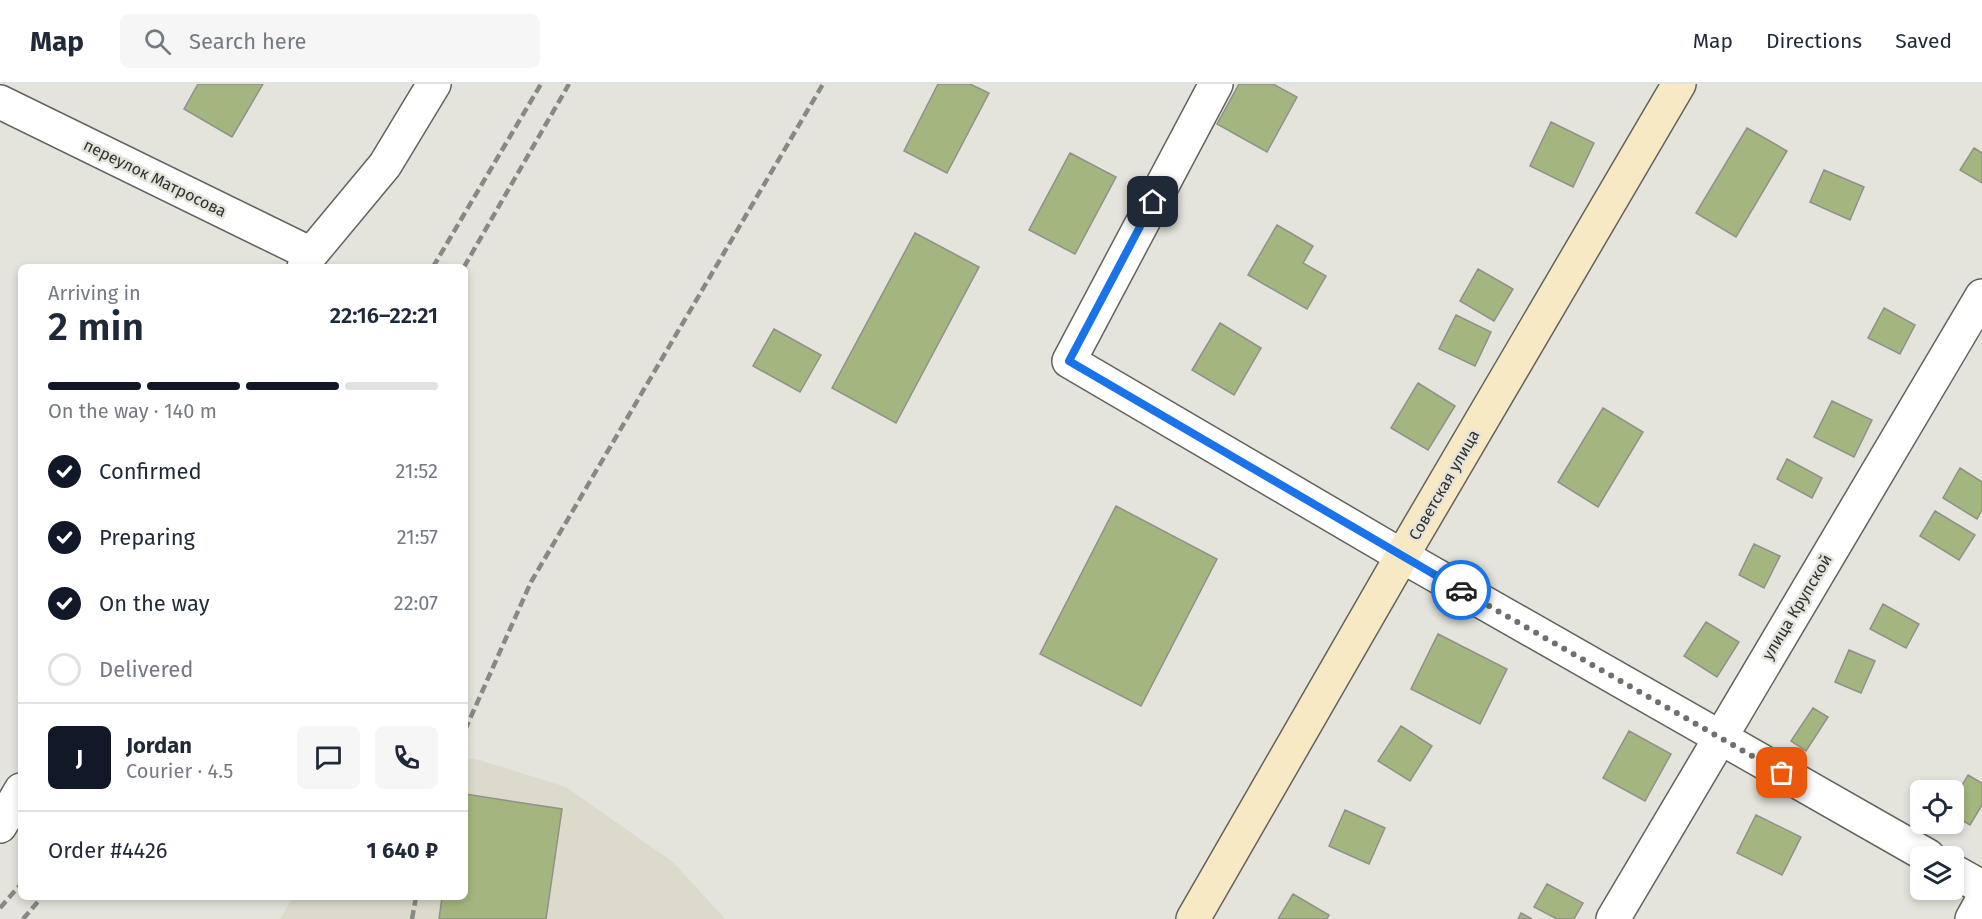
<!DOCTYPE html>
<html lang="en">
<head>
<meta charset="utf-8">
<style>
  :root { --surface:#fff; --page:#f6f6f7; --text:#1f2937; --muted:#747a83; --line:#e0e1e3; --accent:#111827 }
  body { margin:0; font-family:"Fira Sans",sans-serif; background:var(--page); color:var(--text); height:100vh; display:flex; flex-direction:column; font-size:22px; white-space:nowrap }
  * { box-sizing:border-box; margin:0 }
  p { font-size:20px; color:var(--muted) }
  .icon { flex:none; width:33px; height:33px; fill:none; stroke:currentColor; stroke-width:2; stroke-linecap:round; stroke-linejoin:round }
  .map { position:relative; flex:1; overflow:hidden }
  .sheet { position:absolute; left:18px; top:180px; width:450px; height:636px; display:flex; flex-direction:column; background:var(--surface); border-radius:9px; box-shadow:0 3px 9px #0003 }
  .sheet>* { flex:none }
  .fabs { position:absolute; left:1910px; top:696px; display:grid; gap:12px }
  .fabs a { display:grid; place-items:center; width:54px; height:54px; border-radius:9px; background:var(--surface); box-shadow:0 3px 9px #0003; font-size:30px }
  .pin { position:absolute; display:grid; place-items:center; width:51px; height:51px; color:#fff; margin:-26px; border-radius:12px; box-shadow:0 3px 9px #0006 }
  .courier { position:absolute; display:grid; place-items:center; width:60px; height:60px; margin:-30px; border:4px solid #1a73e8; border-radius:50%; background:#fff; color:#222; box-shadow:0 2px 8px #0007 }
  .summary em { font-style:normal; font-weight:600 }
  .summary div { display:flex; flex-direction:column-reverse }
  .summary { display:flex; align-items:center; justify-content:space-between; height:102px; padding:0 30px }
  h1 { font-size:39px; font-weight:600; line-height:45px }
  .bar { display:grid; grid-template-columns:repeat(4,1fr); gap:9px 6px; align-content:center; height:72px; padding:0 30px }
  .bar i { height:8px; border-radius:4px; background:var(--line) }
  .bar .current { background:var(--accent) }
  .bar p { grid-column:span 4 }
  .line { display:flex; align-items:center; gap:15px; padding:0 30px; border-top:2px solid var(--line) }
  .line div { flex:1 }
  .round { display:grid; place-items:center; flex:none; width:63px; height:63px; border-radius:9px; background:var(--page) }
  ol { padding:0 30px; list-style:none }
  li { display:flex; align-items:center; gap:18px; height:66px }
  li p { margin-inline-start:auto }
  li .icon { padding:6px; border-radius:50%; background:var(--accent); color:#fff; stroke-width:4 }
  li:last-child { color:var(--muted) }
  li i { width:33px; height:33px; border:3px solid var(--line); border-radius:50% }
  header { display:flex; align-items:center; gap:36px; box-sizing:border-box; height:84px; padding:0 30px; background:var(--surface); border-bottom:2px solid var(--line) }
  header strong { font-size:28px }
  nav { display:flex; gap:33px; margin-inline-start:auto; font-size:21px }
  .search { width:420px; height:54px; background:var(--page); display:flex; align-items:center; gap:15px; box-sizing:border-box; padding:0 21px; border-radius:9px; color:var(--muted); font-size:22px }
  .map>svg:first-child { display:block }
</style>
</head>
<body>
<header>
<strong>Map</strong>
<div class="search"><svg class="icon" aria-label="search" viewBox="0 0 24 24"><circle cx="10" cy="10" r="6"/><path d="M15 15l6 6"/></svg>Search here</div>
<nav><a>Map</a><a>Directions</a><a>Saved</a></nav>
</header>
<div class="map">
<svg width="1982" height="835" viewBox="0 0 1982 835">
  <rect width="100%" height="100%" fill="#e4e4dc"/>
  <path fill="#dbdacb" d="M465 674 480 676 566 703 674 779 725 835H280L293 813H465Z"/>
  <path fill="#a4b67f" stroke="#8f918a" stroke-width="1.5" d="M198 0H263L232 53 184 25Z
    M938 0H970L989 9 947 89 904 67Z
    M1239 0H1273L1297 13 1267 68 1217 40Z
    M1551 38 1594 59 1573 103 1530 82Z
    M1747 44 1787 67 1736 153 1696 129Z
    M1974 64 1982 69V99L1960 86Z
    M1070 69 1116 93 1075 170 1029 146Z
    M1824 86 1864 103 1850 136 1810 118Z
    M1277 141 1313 162 1303 179 1326 192 1307 225 1248 191Z
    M915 149 979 183 896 339 832 304Z
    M1478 185 1513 205 1494 237 1460 217Z
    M1884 224 1915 241 1900 270 1868 254Z
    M1456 231 1491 248 1475 282 1439 265Z
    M1220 239 1261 264 1234 311 1192 286Z
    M774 245 821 271 800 308 753 282Z
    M1418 299 1455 322 1428 366 1391 344Z
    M1832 317 1872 336 1854 373 1814 353Z
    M1603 324 1643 348 1598 423 1558 398Z
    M1787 375 1822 394 1812 414 1777 395Z
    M1960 384 1982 398V426L1977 435 1943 414Z
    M1116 422 1217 475 1141 622 1040 570Z
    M1935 427 1975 451 1959 476 1920 452Z
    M1754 460 1780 472 1764 504 1739 491Z
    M1883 520 1919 540 1906 564 1870 545Z
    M1706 538 1739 558 1717 593 1684 572Z
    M1438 550 1507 585 1480 640 1411 605Z
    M1849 566 1875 577 1861 609 1835 598Z
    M1813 624 1828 633 1806 667 1791 657Z
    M1401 642 1432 662 1410 697 1378 677Z
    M1629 647 1671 670 1645 717 1603 694Z
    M1968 691 1982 699V721L1970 741 1953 731V717Z
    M465 710 562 725 546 835H439L442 813H465Z
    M1345 726 1385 744 1369 780 1329 762Z
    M1756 731 1801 753 1782 791 1737 769Z
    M1547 800 1583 819 1574 835H1557L1534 823Z
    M1293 810 1329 831 1327 835H1278Z
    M1521 829 1532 835H1518Z"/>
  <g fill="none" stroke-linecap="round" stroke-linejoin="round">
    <g stroke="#63635d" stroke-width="36">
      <path id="minor" d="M1216 0 1069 277 1402 472 1928 772
        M0 18 311 170
        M304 183 311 170 385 81 434 0
        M0 742 21 706
        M1953 787 1982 803
        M1613 835 1982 212
        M1972 835 1982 817"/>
    </g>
    <g stroke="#63635d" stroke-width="36">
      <path id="secondary" d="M1193 835 1402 472 1679 0"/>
    </g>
    <use href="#minor" stroke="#fff" stroke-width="33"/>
    <use href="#secondary" stroke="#f8e9c5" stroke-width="33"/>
    <path stroke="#898983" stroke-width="4.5" stroke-dasharray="9 4.5" stroke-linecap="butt" d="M433 183 541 0
      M464 183 569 0
      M465 646 531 498 823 0
      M0 824 21 800
      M23 835 42 813
      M412 835 416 813"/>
  </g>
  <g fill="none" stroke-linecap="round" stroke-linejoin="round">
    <path stroke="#70706b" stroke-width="6" stroke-dasharray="0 10.8" d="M1461 506 1782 689"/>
    <path stroke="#1a73e8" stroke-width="8" d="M1153 118 1069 277 1461 506"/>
  </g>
  <g text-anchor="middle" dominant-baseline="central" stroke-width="5" stroke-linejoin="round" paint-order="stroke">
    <g font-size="16" fill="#31312e" stroke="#e4e4dc">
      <text transform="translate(155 94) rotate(26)">переулок Матросова</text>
      <text transform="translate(1444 401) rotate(-60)">Советская улица</text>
      <text transform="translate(1797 523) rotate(-59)">улица Крупской</text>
    </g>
  </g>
</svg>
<div class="fabs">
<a><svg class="icon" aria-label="locate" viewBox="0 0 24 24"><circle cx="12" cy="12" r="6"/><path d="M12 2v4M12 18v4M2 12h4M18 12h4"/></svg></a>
<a><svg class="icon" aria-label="layers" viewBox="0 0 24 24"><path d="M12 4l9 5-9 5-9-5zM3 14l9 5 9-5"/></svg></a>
</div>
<div class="pin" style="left:1782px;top:689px;background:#ea580c"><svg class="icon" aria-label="bag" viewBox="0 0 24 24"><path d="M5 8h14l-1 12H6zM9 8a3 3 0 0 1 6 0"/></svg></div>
<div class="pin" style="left:1153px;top:118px;background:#1f2937"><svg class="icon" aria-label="home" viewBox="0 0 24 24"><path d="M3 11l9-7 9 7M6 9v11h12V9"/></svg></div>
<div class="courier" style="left:1461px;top:506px"><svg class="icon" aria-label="car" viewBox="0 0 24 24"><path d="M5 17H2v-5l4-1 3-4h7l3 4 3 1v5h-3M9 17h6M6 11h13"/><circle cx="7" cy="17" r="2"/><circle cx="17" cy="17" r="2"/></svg></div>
<section class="sheet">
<div class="summary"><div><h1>2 min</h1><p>Arriving in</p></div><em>22:16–22:21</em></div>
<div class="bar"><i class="current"></i><i class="current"></i><i class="current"></i><i></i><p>On the way · 140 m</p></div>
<ol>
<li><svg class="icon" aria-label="check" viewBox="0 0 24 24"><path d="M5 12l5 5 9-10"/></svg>Confirmed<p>21:52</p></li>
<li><svg class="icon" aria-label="check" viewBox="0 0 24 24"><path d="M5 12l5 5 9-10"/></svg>Preparing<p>21:57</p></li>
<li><svg class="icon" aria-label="check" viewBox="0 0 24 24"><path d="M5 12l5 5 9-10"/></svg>On the way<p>22:07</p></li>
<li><i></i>Delivered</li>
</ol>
<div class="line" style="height:108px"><b class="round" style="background:var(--accent);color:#fff">J</b><div><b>Jordan</b><p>Courier · 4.5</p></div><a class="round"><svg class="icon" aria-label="chat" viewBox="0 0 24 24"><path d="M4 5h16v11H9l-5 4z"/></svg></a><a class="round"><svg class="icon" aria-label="phone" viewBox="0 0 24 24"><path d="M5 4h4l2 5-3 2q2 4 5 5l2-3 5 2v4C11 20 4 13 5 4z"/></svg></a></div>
<div class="line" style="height:78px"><div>Order #4426</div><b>1 640 ₽</b></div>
</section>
</div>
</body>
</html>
